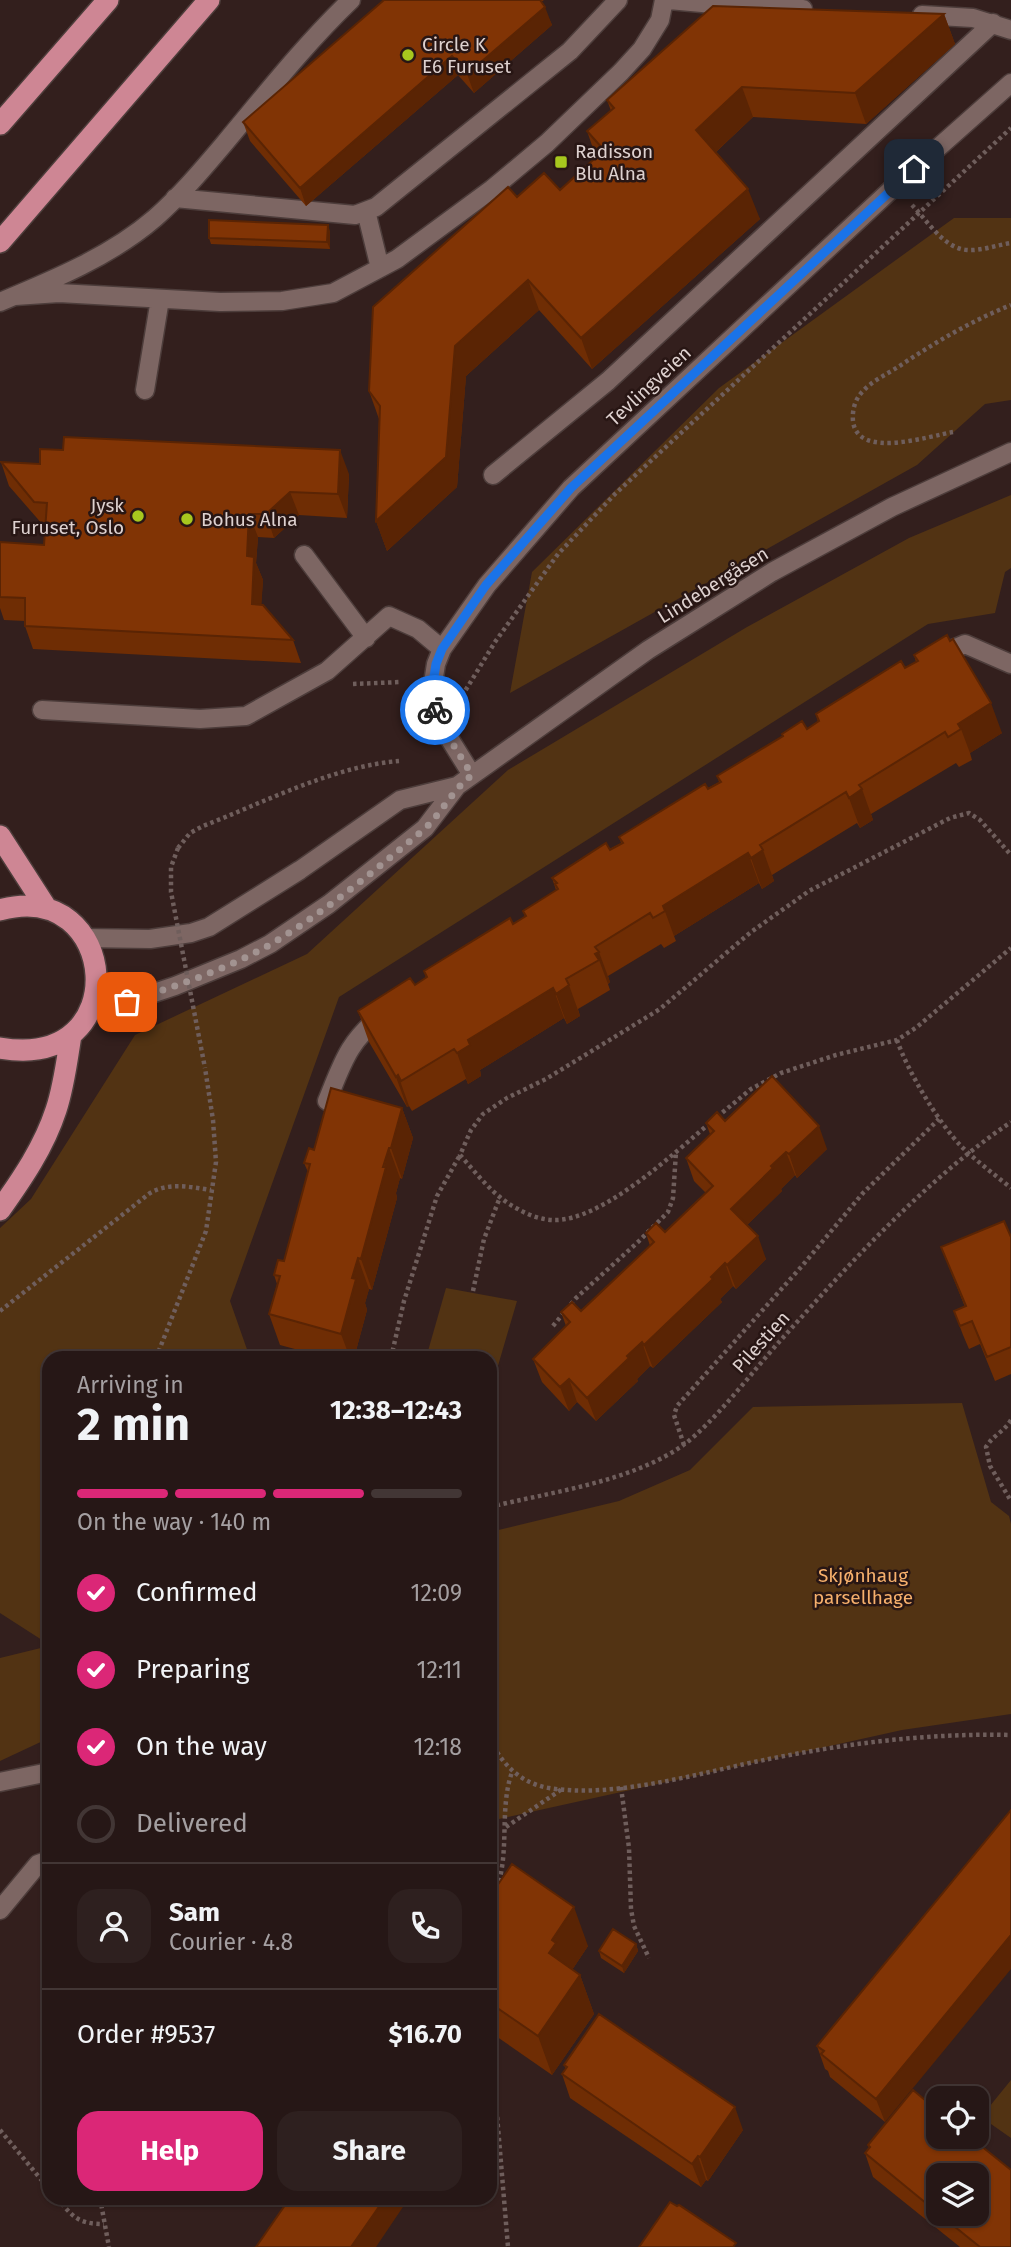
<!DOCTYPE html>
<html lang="en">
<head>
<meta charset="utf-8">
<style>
  :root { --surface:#261716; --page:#2e201f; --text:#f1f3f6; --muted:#a49fa1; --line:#423635; --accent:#db2777 }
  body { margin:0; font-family:"Fira Sans",sans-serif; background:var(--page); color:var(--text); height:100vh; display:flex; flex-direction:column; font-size:26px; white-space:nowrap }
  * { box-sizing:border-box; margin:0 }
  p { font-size:23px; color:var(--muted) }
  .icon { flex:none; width:38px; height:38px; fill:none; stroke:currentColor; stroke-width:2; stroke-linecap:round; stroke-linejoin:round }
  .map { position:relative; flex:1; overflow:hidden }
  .details { position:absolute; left:42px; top:1351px; width:455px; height:854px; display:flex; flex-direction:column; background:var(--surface); border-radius:21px; box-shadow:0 2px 5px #0004,0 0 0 2px var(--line) }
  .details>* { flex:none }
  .tools { position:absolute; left:926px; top:2086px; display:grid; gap:14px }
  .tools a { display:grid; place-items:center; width:63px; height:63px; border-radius:14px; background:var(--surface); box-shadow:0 2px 5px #0004,0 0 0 2px var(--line); font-size:35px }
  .pin { position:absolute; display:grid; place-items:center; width:60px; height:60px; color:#fff; margin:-30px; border-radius:14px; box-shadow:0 4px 10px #0006 }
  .courier { position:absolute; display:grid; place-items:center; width:70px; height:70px; margin:-35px; border:5px solid #1a73e8; border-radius:50%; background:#fff; color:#222; box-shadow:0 2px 9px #0007 }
  .summary em { font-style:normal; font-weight:700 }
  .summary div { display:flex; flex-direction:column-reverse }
  .summary { display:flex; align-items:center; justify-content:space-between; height:119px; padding:0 35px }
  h1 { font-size:46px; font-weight:700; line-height:52px }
  .bar { display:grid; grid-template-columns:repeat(4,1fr); gap:10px 7px; align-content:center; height:84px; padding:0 35px }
  .bar i { height:9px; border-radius:5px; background:var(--line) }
  .bar .active { background:var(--accent) }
  .bar p { grid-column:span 4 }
  .line { display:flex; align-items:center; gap:18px; padding:0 35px; border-top:2px solid var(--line) }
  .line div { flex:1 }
  .round { display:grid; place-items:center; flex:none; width:74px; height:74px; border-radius:21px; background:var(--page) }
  ol { padding:0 35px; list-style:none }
  li { display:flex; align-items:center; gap:21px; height:77px }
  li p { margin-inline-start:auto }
  li .icon { padding:7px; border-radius:50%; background:var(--accent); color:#fff; stroke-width:4 }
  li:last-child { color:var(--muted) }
  li i { width:38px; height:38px; border:4px solid var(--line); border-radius:50% }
  .primary-button { display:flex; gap:14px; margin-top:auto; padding:14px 35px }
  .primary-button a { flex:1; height:80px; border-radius:21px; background:var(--accent); color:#fff; font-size:28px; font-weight:700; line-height:80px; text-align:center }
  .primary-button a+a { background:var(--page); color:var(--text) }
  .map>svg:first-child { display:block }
</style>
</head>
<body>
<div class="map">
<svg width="1011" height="2247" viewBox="0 0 1011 2247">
  <rect width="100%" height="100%" fill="#331f1d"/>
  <path fill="#523313" d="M954 218H1011V400L985 404 917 465 510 693 532 572 719 388Z
    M1011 495V568L1005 572 995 613 928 624 339 997 230 1301 250 1358H49V1641L42 1640 0 1613V1228L31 1199 135 1035 307 954 508 770 747 627 909 538Z
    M446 1288 517 1301 490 1393V1358H426Z
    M962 1403 991 1502 1009 1516 1011 1524V1714L902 1730 490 1821V1532L619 1501 690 1470 753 1407Z
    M49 1646 47 1739 0 1761V1658Z
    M1011 2080V2138L981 2117Z"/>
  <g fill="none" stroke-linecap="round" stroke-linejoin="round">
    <g stroke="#4d3d3b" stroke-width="21">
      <path id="minor" d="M669 0 735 6 803 9
        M922 15 973 18 1011 30
        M175 198 355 215 376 207 570 51 618 0
        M366 211 380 268
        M15 296 59 293 220 302 282 301 333 293 397 259 492 189 547 143 621 72 642 49 660 20 664 0
        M0 302C53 280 111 256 155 218 180 196 202 170 224 144 265 95 305 44 351 0
        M145 390 160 299
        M493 475 608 381 993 23
        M304 555 366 638
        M937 656 965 644 1011 664
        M42 710 200 719 246 716 327 671 389 616 418 629 442 649
        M472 775 436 717 433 683 436 664 442 649 487 585 571 488 895 186 1011 83
        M84 938 150 939 191 933 209 927 300 870 400 800 457 786
        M91 1009 127 1002 175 986 241 959 270 944 329 904 425 828 457 786 648 650 772 572 892 507 1011 452
        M327 1101C343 1062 348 1042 382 1015
        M0 1782 49 1772
        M0 1910 38 1864 49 1860"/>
    </g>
    <g stroke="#4d3d3b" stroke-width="24">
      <path id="highway" d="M0 124 108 0
        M0 242 209 0
        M0 836 47 909
        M0 910C119 876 137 1072 0 1048
        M0 1210C22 1179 44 1147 56 1110 64 1086 67 1060 71 1035"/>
    </g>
    <path stroke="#6f5e5c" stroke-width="4.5" stroke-dasharray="3.5 3.5" stroke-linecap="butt" d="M912 205C927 220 943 248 967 250 981 251 997 245 1011 243
      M953 432C929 436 857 460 853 421 852 410 855 399 863 391 872 381 887 374 898 367 934 343 971 321 1011 305
      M353 684 401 682
      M462 696 495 642 558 554 615 494 1011 128
      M178 848 190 833 203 826C265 802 334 766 399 761
      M897 1040C908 1072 938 1122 961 1146 976 1161 994 1174 1011 1188
      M717 1117 751 1089 781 1073 836 1055 897 1040 917 1027 1011 948
      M710 1123C674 1153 602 1221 554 1220 542 1220 528 1215 518 1209 494 1197 478 1175 460 1155L471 1130 483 1114 507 1098 546 1079 660 1009 751 932 809 891 950 818 969 813 980 820 1011 855
      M473 1291 484 1239 500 1197
      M0 1311 150 1193C169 1182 190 1187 211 1190
      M553 1326 576 1298 638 1242 668 1212 673 1198 676 1152
      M156 1358 206 1231 216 1162 213 1120 205 1068
      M391 1358 404 1301 437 1196 460 1155
      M1011 1420C1004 1432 993 1435 986 1447L990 1466 1011 1501
      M684 1445 674 1415 677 1406 802 1266 863 1193 939 1119
      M490 1507C551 1492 630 1482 682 1446 714 1423 752 1372 780 1341 850 1263 924 1181 1011 1122
      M490 1740C503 1765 520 1783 549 1788 615 1799 703 1772 769 1759 849 1743 929 1733 1011 1735
      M621 1787 629 1848 631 1909 634 1926 649 1958
      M506 1827 562 1789
      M497 1888C510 1850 499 1809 512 1772
      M496 2103 508 2247
      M0 2130 49 2189
      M57 2198C73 2217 78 2224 104 2224
      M100 2198 109 2247"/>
    <use href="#minor" stroke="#7d6663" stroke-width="18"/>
    <use href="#highway" stroke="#ce8694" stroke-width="21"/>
    <path stroke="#6f5e5c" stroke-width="4.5" stroke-dasharray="3.5 3.5" stroke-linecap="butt" d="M178 848 171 867V892L205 1068"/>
  </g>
  <path fill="#6f2d04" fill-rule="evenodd" d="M384 0H544L541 2 552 25 474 93 458 75 306 206 250 141 243 122Z
    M944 14 955 44 866 124 753 117 716 152 760 219 592 369 539 310 466 376 457 487 387 551 376 521 379 419 369 391 517 197 560 190 596 157 587 131 611 111 607 100Z
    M330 231V249L211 244 209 238Z
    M1 462 349 474 347 518 299 515 274 538 258 537 256 563 263 580 261 605 293 640 301 663 33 649 25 626V621L4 620 0 608V542L44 545 45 525H43L9 486Z
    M914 655 1002 733 970 753 972 760 959 767 956 763 871 814 873 820 860 828 857 823 772 875 774 881 762 889 759 883 674 936 676 941 664 948 661 944 608 976 610 982 608 984 610 990 578 1009 580 1016 567 1024 564 1018 480 1070 481 1076 468 1084 466 1079 412 1111 409 1106 407 1107 369 1042 358 1011 415 985 426 978 424 971 513 924 525 917 523 911 556 890 552 878 621 843 619 837 719 782 717 776 807 729 818 722 816 714 916 662Z
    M402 1108 413 1138 402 1179 400 1178 396 1193 397 1198 372 1290 369 1289 365 1303 367 1310 354 1358H328L280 1345 269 1314 277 1284 274 1275 284 1261 308 1172 304 1163 314 1150Z
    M725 1121 827 1149 797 1178 795 1175 781 1189 782 1191 747 1225 766 1259 736 1289 733 1286 720 1299 722 1302 653 1368 650 1366 637 1379 638 1381 596 1421 577 1402 569 1411 542 1382 533 1359 566 1326 561 1312 581 1311 650 1246 646 1233 665 1232 706 1193 694 1181 686 1158 710 1134 706 1123Z
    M1011 1237V1374L995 1381 980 1344 969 1349 963 1335 954 1311 965 1307 941 1247Z
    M1011 1810 885 2122 830 2077 828 2071 825 2069 817 2046Z
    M490 1896 588 1946 572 1970 580 1975 594 2014 552 2075 490 2032Z
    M636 1944 638 1951 624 1973 601 1958 599 1951Z
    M564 2065 743 2130 708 2181 706 2180 701 2187 570 2098 562 2074 566 2069Z
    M913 2090 938 2111V2137H970L1011 2170V2247H960L873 2177 865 2153 869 2148 868 2145ZM938 2175H976V2214H938Z"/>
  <path fill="#5a2404" d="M545 7 552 25 474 93 467 74Z
    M944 14 955 44 866 124 855 93Z
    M452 56 458 75 306 206 300 188Z
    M742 87 753 117 707 160 696 130Z
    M748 189 760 219 592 369 581 338Z
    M328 225 330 231V249L327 242Z
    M528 280 539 310 466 376 457 487 387 551 376 521 455 346Z
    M340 450 349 474 347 518 338 494Z
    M290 492 299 515 274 538 266 514Z
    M249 514 258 537 256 563 263 580 260 627 252 604 247 556Z
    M991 703 1002 733 970 753 961 729 958 724Z
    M862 789 873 820 860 828 849 798Z
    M763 850 774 881 762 889 751 858Z
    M748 853 759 883 674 936 663 906Z
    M599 952 610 982 608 984 599 960 595 954Z
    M569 985 580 1016 567 1024 556 994Z
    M553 988 564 1018 480 1070 481 1076 468 1084 457 1053 468 1040Z
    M398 1075 409 1106 407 1107 396 1077Z
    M402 1108 413 1138 402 1179 391 1148Z
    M819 1126 827 1149 797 1178 789 1154Z
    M389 1148 400 1178 396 1193 397 1198 372 1290 361 1259Z
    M786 1152 795 1175 781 1189 782 1191 740 1232 731 1209Z
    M758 1236 766 1259 736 1289 727 1265Z
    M358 1258 369 1289 365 1303 367 1310 354 1358H350L341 1334 352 1278Z
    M725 1263 733 1286 720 1299 722 1302 653 1368 644 1345Z
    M642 1342 650 1366 637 1379 638 1381 596 1421 587 1398Z
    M569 1379 577 1402 569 1411 560 1387Z
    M574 1907 588 1946 568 1976 549 1953 552 1940Z
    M1011 1935V1969L885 2122 876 2099Z
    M636 1944 638 1951 624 1973 622 1966Z
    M580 1975 594 2014 552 2075 538 2036Z
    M735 2107 743 2130 708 2181 700 2157Z
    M698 2156 706 2180 701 2187 692 2164Z
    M385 2198H409L376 2247H351Z"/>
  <path fill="#813405" stroke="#5a2404" stroke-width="2" d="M384 0H540L545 7 467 74 452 56 300 188 243 122Z
    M713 6 944 14 855 93 742 87 696 130 748 189 581 338 528 280 455 346 446 457 376 521 380 406 369 391 373 307 508 187 517 197 544 173 560 190 604 150 587 131 614 108 607 100Z
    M209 220 328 225 327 242 209 238Z
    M64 437 340 450 338 494 290 492 266 514H249L247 556 254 557 252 604 263 605 293 640 25 626V598L0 597V542L44 545 47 503 34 502 1 462 40 464V449L63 450Z
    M947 635 950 641 953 639 991 703 958 724 961 729 948 737 945 732 859 785 862 789 849 798 846 792 760 845 763 850 751 858 748 853 663 906 665 911 653 918 650 913 595 947 599 952 595 954 599 960 566 979 569 985 556 994 553 988 468 1040 470 1045 457 1053 454 1049 401 1081 398 1075 396 1077 358 1011 410 978 415 985 427 977 424 971 510 918 513 924 526 916 523 911 558 889 555 884 557 883 552 878 606 843 610 850 623 843 619 837 705 784 708 789 721 782 717 776 783 736 782 734 802 721 807 729 819 721 816 714 901 661 905 668 918 661 914 655Z
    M772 1076 819 1126 789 1154 786 1152 771 1166 773 1168 731 1209 758 1236 727 1265 725 1263 711 1277 713 1279 644 1345 642 1342 627 1356 629 1358 587 1398 569 1379 560 1387 533 1359 570 1322 561 1312 572 1302 581 1311 654 1242 646 1233 656 1223 665 1232 713 1186 686 1158 714 1131 706 1123 717 1112 725 1121Z
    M331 1088 402 1108 391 1148H389L383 1167H386L361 1259 358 1258 352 1278 356 1279 341 1334 269 1314 280 1276 274 1275 278 1260 284 1261 310 1164 304 1163 309 1148 314 1150Z
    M1004 1221 1011 1237V1347L987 1357 972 1321 960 1326 954 1311 966 1306 941 1247Z
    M1011 1810V1935L876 2099 821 2054 824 2051 817 2046Z
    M512 1864 574 1907 552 1940 556 1943 549 1953 580 1975 538 2036 490 2003V1896Z
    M613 1929 636 1944 622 1966 599 1951Z
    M599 2014 735 2107 700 2157 698 2156 692 2164 562 2074 567 2067 564 2065Z
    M913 2090 938 2111V2137H970L1011 2170V2247H980L939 2214H976V2175H938V2213L865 2153 870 2147 868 2145Z
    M290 2198H385L351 2247H256Z
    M670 2202 677 2206 679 2205 736 2243 733 2247H639Z"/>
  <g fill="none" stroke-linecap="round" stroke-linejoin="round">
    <path stroke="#a29391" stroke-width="7" stroke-dasharray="0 12.6" d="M127 1002C175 986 226 970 271 944 325 912 374 871 422 831 441 815 451 791 472 775L436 717 435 710"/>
    <path stroke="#1a73e8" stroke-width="9" d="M435 710 433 683 436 664 442 649 486 585 571 488 914 169"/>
  </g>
  <g fill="#a7c71e" stroke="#281614" stroke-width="2.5">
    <circle cx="408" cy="55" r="7"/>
    <rect x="554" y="155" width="14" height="14" rx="3.5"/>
    <circle cx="138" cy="516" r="7"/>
    <circle cx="187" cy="519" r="7"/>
  </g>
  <g text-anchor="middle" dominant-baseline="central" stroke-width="5" stroke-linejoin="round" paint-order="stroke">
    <g font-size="19" fill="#ded1cf" stroke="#281614" text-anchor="start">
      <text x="422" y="44">Circle K<tspan x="422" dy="22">E6 Furuset</tspan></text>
      <text x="575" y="151">Radisson<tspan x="575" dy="22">Blu Alna</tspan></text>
      <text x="124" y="505" text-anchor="end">Jysk<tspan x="124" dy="22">Furuset, Oslo</tspan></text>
      <text x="201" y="519">Bohus Alna</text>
    </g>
    <g font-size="19" fill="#ded1cf" stroke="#281614">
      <text transform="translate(649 386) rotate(-43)">Tevlingveien</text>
      <text transform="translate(713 585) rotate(-32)">Lindebergåsen</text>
      <text transform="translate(761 1342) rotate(-48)">Pilestien</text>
    </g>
    <g font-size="19" fill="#f7b06c" stroke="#281614">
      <text x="863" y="1575">Skjønhaug<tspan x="863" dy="22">parsellhage</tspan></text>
    </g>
  </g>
</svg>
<div class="tools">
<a><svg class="icon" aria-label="locate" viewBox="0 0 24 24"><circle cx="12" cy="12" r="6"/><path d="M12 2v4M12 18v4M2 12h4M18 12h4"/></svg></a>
<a><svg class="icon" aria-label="layers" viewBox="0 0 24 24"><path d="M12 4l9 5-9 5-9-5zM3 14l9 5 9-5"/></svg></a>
</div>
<div class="pin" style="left:127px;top:1002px;background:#ea580c"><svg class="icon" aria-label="bag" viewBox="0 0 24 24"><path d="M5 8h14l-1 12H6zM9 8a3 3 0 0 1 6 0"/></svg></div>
<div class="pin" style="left:914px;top:169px;background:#1f2937"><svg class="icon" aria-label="home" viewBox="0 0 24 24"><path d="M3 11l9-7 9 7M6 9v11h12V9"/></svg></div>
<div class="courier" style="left:435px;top:710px"><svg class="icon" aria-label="bike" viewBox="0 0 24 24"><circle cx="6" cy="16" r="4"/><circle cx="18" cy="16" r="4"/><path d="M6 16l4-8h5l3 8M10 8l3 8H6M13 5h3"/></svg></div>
<section class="details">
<div class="summary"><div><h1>2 min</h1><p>Arriving in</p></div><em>12:38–12:43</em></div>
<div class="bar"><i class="active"></i><i class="active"></i><i class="active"></i><i></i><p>On the way · 140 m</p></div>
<ol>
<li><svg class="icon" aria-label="check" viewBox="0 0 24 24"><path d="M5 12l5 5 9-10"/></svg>Confirmed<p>12:09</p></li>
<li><svg class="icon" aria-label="check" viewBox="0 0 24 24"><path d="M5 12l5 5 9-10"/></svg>Preparing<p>12:11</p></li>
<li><svg class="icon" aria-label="check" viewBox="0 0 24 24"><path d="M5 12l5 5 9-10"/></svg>On the way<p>12:18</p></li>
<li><i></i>Delivered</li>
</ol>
<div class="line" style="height:126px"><a class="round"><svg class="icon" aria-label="person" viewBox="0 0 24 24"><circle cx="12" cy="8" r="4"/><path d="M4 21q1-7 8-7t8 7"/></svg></a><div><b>Sam</b><p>Courier · 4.8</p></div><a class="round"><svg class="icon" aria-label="phone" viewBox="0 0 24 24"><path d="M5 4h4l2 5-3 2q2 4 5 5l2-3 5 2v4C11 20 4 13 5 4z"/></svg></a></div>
<div class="line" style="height:91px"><div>Order #9537</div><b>$16.70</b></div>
<div class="primary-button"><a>Help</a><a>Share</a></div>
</section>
</div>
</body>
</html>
